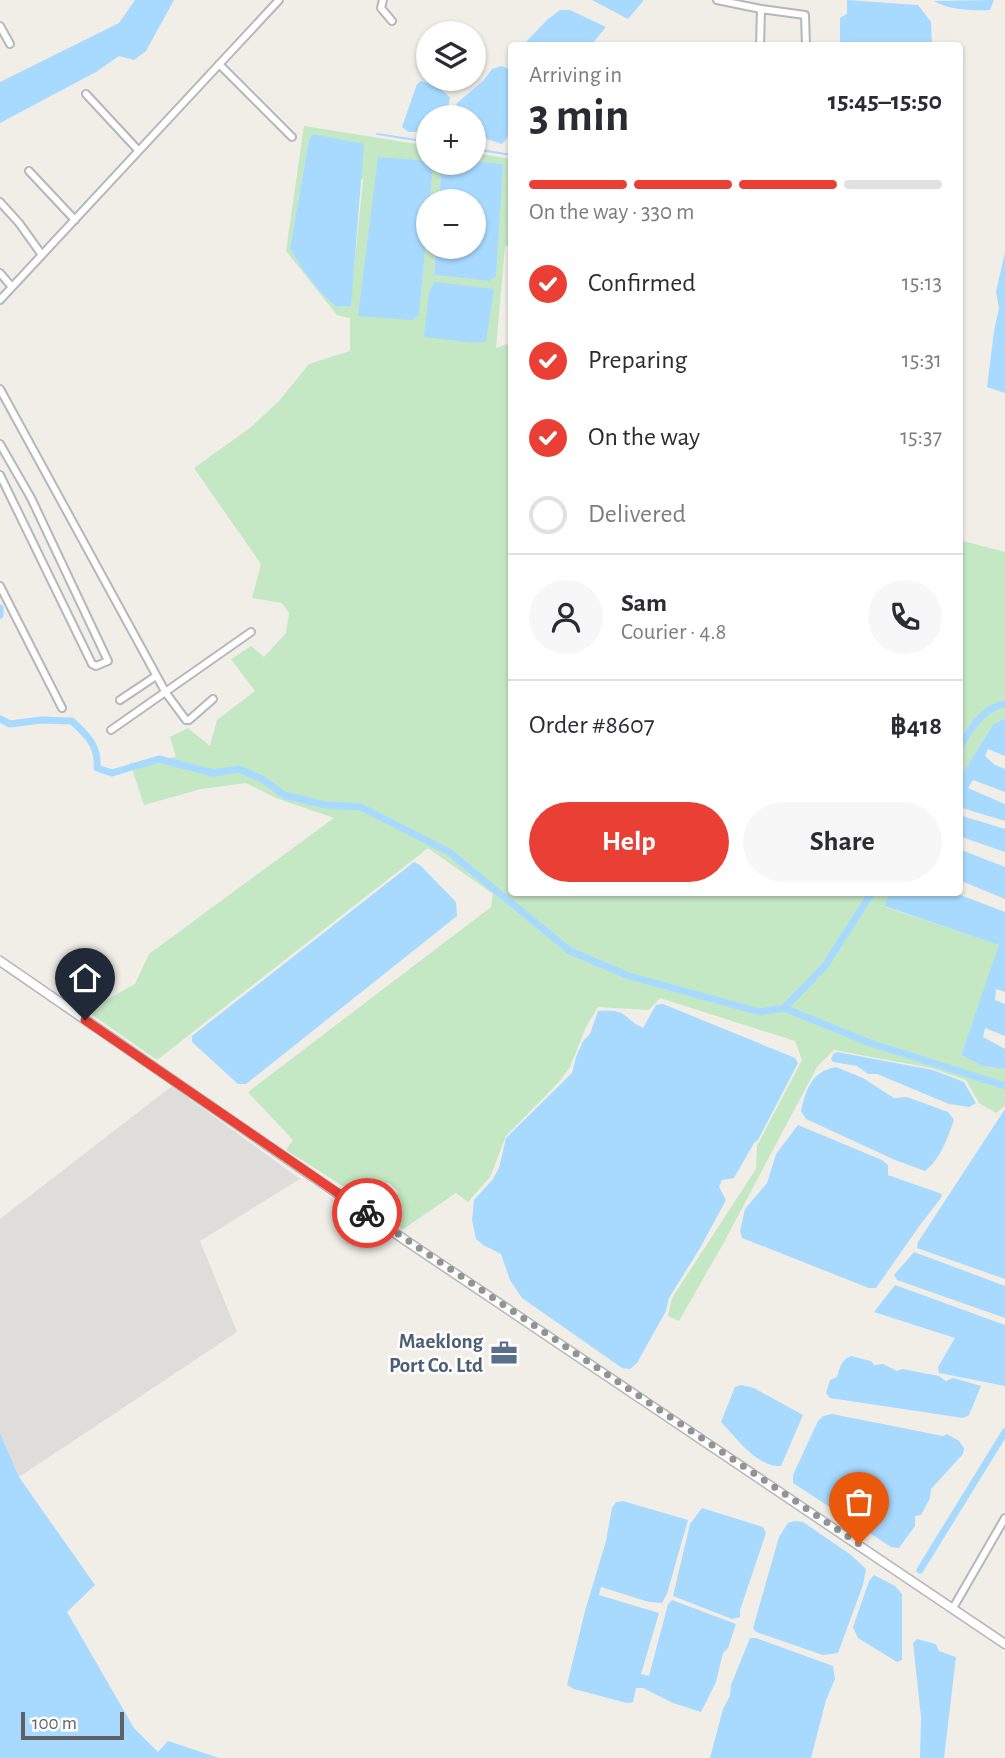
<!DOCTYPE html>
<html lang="en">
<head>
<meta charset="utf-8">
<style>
  :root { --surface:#fff; --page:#f7f7f7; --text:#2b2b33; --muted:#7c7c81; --line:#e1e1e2; --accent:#e93f34 }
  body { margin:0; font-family:"Alegreya Sans",sans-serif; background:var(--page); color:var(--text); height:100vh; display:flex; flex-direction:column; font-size:26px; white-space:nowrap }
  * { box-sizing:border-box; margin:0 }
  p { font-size:23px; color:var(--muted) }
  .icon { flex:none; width:38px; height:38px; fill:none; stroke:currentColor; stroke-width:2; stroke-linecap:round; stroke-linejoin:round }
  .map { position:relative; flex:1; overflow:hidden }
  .panel { position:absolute; left:508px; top:42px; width:455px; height:854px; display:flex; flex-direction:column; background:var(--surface); border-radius:7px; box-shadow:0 2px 5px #0004 }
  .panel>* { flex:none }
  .fabs { position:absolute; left:416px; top:21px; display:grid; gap:14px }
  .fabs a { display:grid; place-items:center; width:70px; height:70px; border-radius:50%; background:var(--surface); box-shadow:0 2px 5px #0004; font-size:35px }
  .scale { position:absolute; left:21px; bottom:18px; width:103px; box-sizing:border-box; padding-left:7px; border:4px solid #5e6267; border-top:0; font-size:19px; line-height:24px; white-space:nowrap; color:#5e6267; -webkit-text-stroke:5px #fff; paint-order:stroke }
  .pin { position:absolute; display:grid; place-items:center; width:60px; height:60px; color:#fff; margin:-72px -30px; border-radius:50% 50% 50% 0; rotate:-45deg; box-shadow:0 0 7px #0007 }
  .pin .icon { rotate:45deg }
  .courier { position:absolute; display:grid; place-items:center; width:70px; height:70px; margin:-35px; border:5px solid #e93f34; border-radius:50%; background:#fff; color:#222; box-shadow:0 2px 9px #0007 }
  .head em { font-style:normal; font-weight:700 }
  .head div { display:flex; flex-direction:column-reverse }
  .head { display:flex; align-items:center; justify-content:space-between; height:119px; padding:0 21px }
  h1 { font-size:46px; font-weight:700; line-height:52px }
  .bar { display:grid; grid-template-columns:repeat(4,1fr); gap:10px 7px; align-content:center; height:84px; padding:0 21px }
  .bar i { height:9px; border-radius:5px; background:var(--line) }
  .bar .selected { background:var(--accent) }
  .bar p { grid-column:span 4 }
  .line { display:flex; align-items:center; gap:18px; padding:0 21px; border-top:2px solid var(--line) }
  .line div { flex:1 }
  .round { display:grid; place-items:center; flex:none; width:74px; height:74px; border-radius:37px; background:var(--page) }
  ol { padding:0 21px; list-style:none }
  li { display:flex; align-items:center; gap:21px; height:77px }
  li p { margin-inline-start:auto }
  li .icon { padding:7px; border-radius:50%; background:var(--accent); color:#fff; stroke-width:4 }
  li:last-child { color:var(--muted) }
  li i { width:38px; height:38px; border:4px solid var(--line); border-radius:50% }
  .cta { display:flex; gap:14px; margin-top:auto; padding:14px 21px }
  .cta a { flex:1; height:80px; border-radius:42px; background:var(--accent); color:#fff; font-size:28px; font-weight:700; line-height:80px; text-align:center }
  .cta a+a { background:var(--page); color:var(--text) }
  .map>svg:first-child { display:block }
</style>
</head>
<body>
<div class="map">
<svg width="1005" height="1758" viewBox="0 0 1005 1758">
  <rect width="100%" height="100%" fill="#f0eee7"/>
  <path fill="#dfddd9" d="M172 1086 300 1179 200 1241 237 1332 19 1477 0 1433V1219Z"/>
  <path fill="#c4e7c4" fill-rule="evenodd" d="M304 126 429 146V163H444L441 170 439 201H429L433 167 427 161 419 315 429 209V247H436L434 275 489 281 503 164 474 161V153L511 159 509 241 511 246H505L496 348 511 343V892L890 893 885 907 1000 945 961 1055 982 1066 1005 1069V1106L996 1113 979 1103 966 1080 931 1068 834 1050 817 1067 723 1244 679 1321 668 1316 672 1298 756 1169 757 1146 802 1060 795 1041 660 998 649 1010 598 1007 586 1027 570 1067 558 1083 506 1136 490 1177 468 1202 456 1193 402 1230 394 1219 398 1191 389 1183 376 1184 362 1198 286 1150 293 1140 248 1092 491 907 493 894 428 848 157 1060 87 1011 135 984 149 954 334 818 276 798 246 783 201 789 144 805 130 763 176 757 170 737 188 728 210 746 217 720 255 691 231 659 251 646 264 657 286 633 289 613 282 603 252 598 261 564 194 468 250 428 279 401 309 364 350 351V318L337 315 286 251ZM313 134 363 180 350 306 336 307C317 290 302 271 290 248L309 139Z
    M959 540 1005 552V718L993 726 959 779Z"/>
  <path fill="#a8daff" d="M135 0H174L146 51 134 60 119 56 96 72 0 123V82L119 23Z
    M592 0H644L628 19Z
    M847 0 918 5 931 22 932 45H840V18L847 14Z
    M994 0 990 10C974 11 948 10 934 1Z
    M560 10H570L606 27 591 45H523L547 20Z
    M502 66 511 70V133L502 144 474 135V117L454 116 457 103 484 80 492 69Z
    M421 81C432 84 443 89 450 98L446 117H429V132H409L402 127 417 84Z
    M313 134 364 144 351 306 336 307C317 290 302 271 290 248L309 139Z
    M378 157 427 161 433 167 419 315 412 320 358 316Z
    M474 161 503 164 496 276 489 281 434 275 436 247H474V201H439L441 170 444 163Z
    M1005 252V393L987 387 994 331 999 308 996 292Z
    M434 282 494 289 486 341 476 343 424 337 429 293Z
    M1005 718V756L988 749 985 756 995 765 1005 769V792L973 780 968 788 1005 804V821L959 807V779L993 725Z
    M959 815 1005 829V852L959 836Z
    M959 849 1005 867V899L959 880Z
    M414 862 420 865 456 902 457 916 246 1084H238L192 1042V1036Z
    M890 893H955L1005 912V992L996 989 995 1000 1005 1004V1036L985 1028 983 1037 1005 1049V1069L982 1066 961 1055 999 945 884 906Z
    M663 1004 795 1058 798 1063 758 1140 754 1143 734 1178 722 1180 719 1187 726 1200 700 1248 669 1298 666 1311 637 1363 630 1369 622 1368 522 1298 510 1280 501 1254 483 1245 476 1239 472 1220 474 1200 493 1179 499 1168 506 1138 572 1073 576 1057 583 1041 590 1034 598 1011C628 1008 622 1018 643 1028L656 1005Z
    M837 1052 933 1070 964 1082 976 1103 969 1107 949 1104 877 1074H868L857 1066 833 1062 831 1059 833 1054Z
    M836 1067 863 1078 894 1098 907 1097 948 1112 954 1120C948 1137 940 1160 925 1171L895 1160 806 1119 801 1111C806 1089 812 1071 836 1067Z
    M1005 1109V1279L917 1248 918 1242Z
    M798 1125 882 1160 888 1165V1175L942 1194 941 1198 920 1225 876 1288H869L742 1238 740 1231 745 1209 767 1183 776 1154Z
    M914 1252 1005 1286V1318L897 1280 894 1275Z
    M895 1285 1005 1325V1386L939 1373 938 1367 955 1338 874 1312Z
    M851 1356 871 1361 874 1365 883 1364 897 1371 902 1369 939 1376 946 1381 953 1378 981 1386 969 1415 963 1418 830 1398 826 1393 830 1380 837 1377C840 1367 841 1360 851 1356Z
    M741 1385 754 1388 803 1415 781 1466C757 1468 736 1437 721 1422L735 1387Z
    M832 1414 943 1436 947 1434 959 1441 964 1448 963 1454 931 1489 930 1498 921 1515 915 1516V1526L899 1548 891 1547 793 1483V1475L818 1421 823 1416Z
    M0 1433 19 1477 95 1585 67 1612 134 1728 158 1752 168 1741 219 1758H0Z
    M623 1501 688 1520 667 1594 662 1603 649 1602 601 1587 599 1595 659 1613 641 1674 649 1676 668 1604 672 1600 736 1624 728 1648 723 1653 716 1682 701 1712 673 1703 643 1688H636L633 1702 627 1703 574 1689 567 1685 585 1611 606 1541 612 1508 616 1502Z
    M702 1508 763 1527 766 1533 740 1610V1617L732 1619 673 1596 690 1524Z
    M795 1521 803 1522 851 1555 866 1569 863 1585 838 1653 823 1655 756 1632 753 1628 779 1537 788 1523Z
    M874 1575 895 1586 902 1594V1660L897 1662 858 1638 853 1627 869 1581Z
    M750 1638H756L833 1666 835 1679 826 1700 811 1758H710L723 1709 730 1696 731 1685Z
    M917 1639 936 1644 939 1651 956 1657 944 1758H920L921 1717 913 1643Z"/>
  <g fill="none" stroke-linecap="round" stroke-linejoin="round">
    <path stroke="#a8daff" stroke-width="2" d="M377 134 429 142
      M474 149 511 155"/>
    <path stroke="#a8daff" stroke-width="7" d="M0 608V615
      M0 719 10 724 41 720 72 721C87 735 99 746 97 768L112 773 159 759 213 773 239 769 262 779 284 795 325 805 361 807 449 852 570 951 629 976 760 1012 784 1008 825 966 872 892
      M959 748C970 730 983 707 1005 704
      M784 1008 870 1043 1005 1086
      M920 1570 1005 1432"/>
    <g stroke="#b4b7bb" stroke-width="10">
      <path id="minor" d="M383 0 381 8 392 21
        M717 0 761 9 760 46
        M761 9 805 15 806 46
        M0 26 10 44
        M219 64 292 137
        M86 94 138 150
        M29 171 75 220
        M0 202 19 223 42 255
        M0 273 12 287
        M0 300 279 0
        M0 389 166 693 186 720H189L213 699
        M0 444 31 498 108 661 96 666 92 664 0 475
        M0 586 62 708
        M120 700 156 676
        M111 730 251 632
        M953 1608 1005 1518"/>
    </g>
    <g stroke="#b4b7bb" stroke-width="11">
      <path id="tertiary" d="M0 961 405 1240 1005 1644"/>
    </g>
    <use href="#minor" stroke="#fff" stroke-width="6"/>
    <use href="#tertiary" stroke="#fff" stroke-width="8"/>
  </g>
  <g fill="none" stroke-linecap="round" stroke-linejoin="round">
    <path stroke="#919394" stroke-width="7" stroke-dasharray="0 12.6" d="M367 1213 859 1544"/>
    <path stroke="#e93f34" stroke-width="9" d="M85 1020 367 1213"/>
  </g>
  <defs>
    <g id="office-bare" transform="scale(2.1)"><path d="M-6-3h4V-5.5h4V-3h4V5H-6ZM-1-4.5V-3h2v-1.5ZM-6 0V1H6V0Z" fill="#5c6f8a" stroke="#fff" stroke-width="2.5" paint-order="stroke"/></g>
  </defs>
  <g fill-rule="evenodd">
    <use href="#office-bare" x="504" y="1353"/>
  </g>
  <g text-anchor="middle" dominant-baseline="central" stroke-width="5" stroke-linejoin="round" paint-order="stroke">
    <g font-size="21" font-weight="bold" fill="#4e5e75" stroke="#fff" text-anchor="end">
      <text x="483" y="1341">Maeklong<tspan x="483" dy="24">Port Co. Ltd</tspan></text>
    </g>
  </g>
</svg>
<div class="fabs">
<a><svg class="icon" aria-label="layers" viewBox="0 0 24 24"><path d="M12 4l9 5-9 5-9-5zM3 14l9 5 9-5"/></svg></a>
<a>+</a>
<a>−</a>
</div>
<div class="scale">100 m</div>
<div class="pin" style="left:859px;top:1544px;background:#ea580c"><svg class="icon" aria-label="bag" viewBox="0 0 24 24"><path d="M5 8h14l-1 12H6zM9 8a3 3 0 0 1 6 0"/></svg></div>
<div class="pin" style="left:85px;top:1020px;background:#1f2937"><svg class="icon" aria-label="home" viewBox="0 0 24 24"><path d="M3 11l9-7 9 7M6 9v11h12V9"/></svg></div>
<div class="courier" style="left:367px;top:1213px"><svg class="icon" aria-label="bike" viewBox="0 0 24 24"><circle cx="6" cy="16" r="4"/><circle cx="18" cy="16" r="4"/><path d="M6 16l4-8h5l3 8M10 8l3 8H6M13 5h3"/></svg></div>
<section class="panel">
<div class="head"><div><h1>3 min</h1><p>Arriving in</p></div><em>15:45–15:50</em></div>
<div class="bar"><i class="selected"></i><i class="selected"></i><i class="selected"></i><i></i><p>On the way · 330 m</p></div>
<ol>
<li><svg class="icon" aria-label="check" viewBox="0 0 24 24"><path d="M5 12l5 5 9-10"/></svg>Confirmed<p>15:13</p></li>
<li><svg class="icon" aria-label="check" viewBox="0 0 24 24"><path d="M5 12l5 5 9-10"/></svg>Preparing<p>15:31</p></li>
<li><svg class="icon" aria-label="check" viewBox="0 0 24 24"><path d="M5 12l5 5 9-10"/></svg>On the way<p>15:37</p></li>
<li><i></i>Delivered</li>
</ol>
<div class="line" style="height:126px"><a class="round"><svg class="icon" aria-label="person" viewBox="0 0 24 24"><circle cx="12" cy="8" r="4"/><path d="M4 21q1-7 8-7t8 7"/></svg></a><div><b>Sam</b><p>Courier · 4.8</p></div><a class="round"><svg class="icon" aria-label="phone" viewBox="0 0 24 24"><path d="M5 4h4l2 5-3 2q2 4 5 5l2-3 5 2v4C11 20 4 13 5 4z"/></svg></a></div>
<div class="line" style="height:91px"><div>Order #8607</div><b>฿418</b></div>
<div class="cta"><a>Help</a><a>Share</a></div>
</section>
</div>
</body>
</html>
